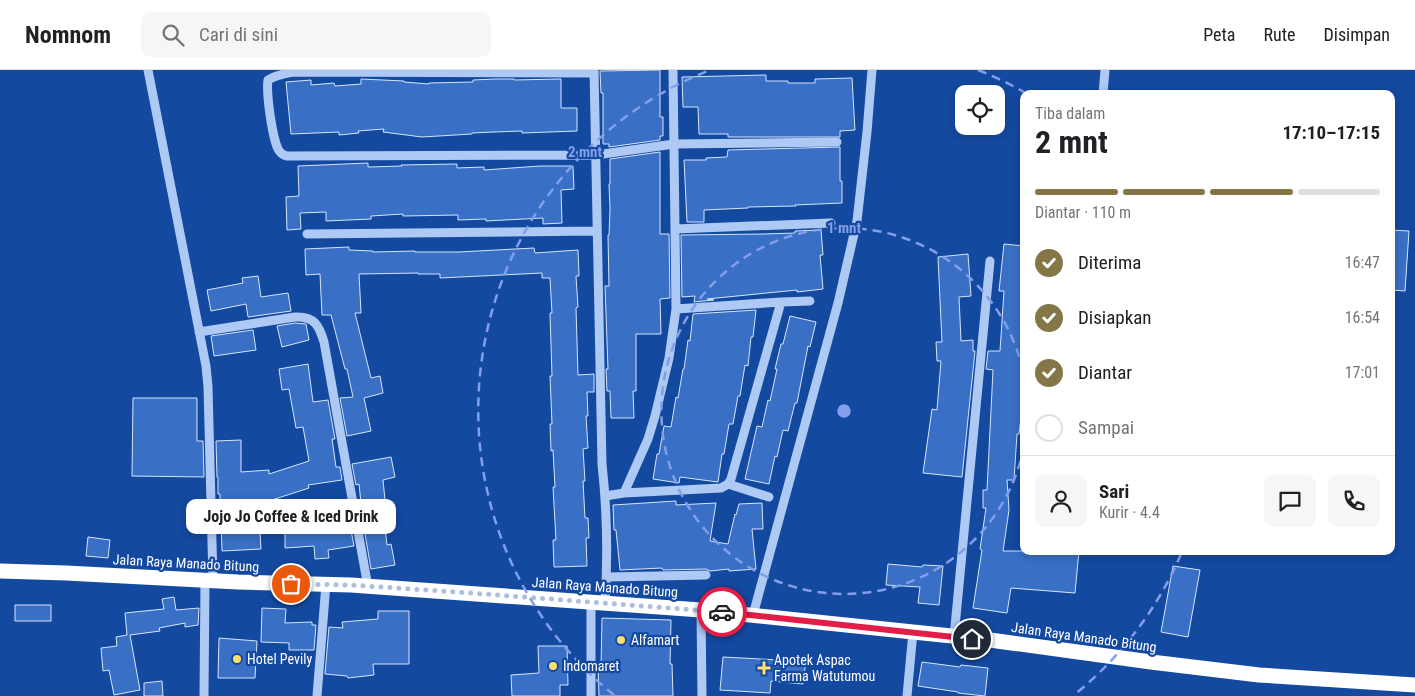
<!DOCTYPE html>
<html lang="id">
<head>
<meta charset="utf-8">
<style>
  :root { --surface:#fff; --page:#f6f6f6; --text:#202124; --muted:#757577; --line:#e0e0e0; --accent:#847646 }
  body { margin:0; font-family:"Roboto Condensed",sans-serif; background:var(--page); color:var(--text); height:100vh; display:flex; flex-direction:column; font-size:19px; white-space:nowrap }
  * { box-sizing:border-box; margin:0 }
  p { font-size:16px; color:var(--muted) }
  .icon { flex:none; width:28px; height:28px; fill:none; stroke:currentColor; stroke-width:2; stroke-linecap:round; stroke-linejoin:round }
  .map { position:relative; flex:1; overflow:hidden }
  .panel { position:absolute; left:1020px; top:20px; width:375px; height:465px; display:flex; flex-direction:column; background:var(--surface); border-radius:10px; box-shadow:0 2px 8px #0003 }
  .panel>* { flex:none }
  .tools { position:absolute; left:955px; top:15px; display:grid; gap:10px }
  .tools a { display:grid; place-items:center; width:50px; height:50px; border-radius:10px; background:var(--surface); box-shadow:0 2px 8px #0003; font-size:25px }
  .pin { position:absolute; display:grid; place-items:center; width:42px; height:42px; color:#fff; margin:-21px; border:2px solid #fff; border-radius:50%; box-shadow:0 1px 5px #0007 }
  .courier { position:absolute; display:grid; place-items:center; width:50px; height:50px; margin:-25px; border:4px solid #e11d48; border-radius:50%; background:#fff; color:#222; box-shadow:0 1px 6px #0007 }
  .bubble { position:absolute; height:35px; border-radius:10px; background:var(--surface); box-shadow:0 2px 8px #0003; font-size:16px; font-weight:700; line-height:35px; text-align:center }
  .overview em { font-style:normal; font-weight:700 }
  .overview div { display:flex; flex-direction:column-reverse }
  .overview { display:flex; align-items:center; justify-content:space-between; height:85px; padding:0 15px }
  h1 { font-size:32px; font-weight:700; line-height:38px }
  .bar { display:grid; grid-template-columns:repeat(4,1fr); gap:8px 5px; align-content:center; height:60px; padding:0 15px }
  .bar i { height:6px; border-radius:4px; background:var(--line) }
  .bar .current { background:var(--accent) }
  .bar p { grid-column:span 4 }
  .line { display:flex; align-items:center; gap:12px; padding:0 15px; border-top:1px solid var(--line) }
  .line div { flex:1 }
  .round { display:grid; place-items:center; flex:none; width:52px; height:52px; border-radius:10px; background:var(--page) }
  ol { padding:0 15px; list-style:none }
  li { display:flex; align-items:center; gap:15px; height:55px }
  li p { margin-inline-start:auto }
  li .icon { padding:5px; border-radius:50%; background:var(--accent); color:#fff; stroke-width:4 }
  li:last-child { color:var(--muted) }
  li i { width:28px; height:28px; border:2px solid var(--line); border-radius:50% }
  header { display:flex; align-items:center; gap:30px; box-sizing:border-box; height:70px; padding:0 25px; background:var(--surface); border-bottom:1px solid var(--line) }
  header strong { font-size:24px }
  nav { display:flex; gap:28px; margin-inline-start:auto; font-size:18px }
  .search { width:350px; height:45px; background:var(--page); display:flex; align-items:center; gap:12px; box-sizing:border-box; padding:0 18px; border-radius:10px; color:var(--muted); font-size:19px }
  .map>svg:first-child { display:block }
</style>
</head>
<body>
<header>
<strong>Nomnom</strong>
<div class="search"><svg class="icon" aria-label="search" viewBox="0 0 24 24"><circle cx="10" cy="10" r="6"/><path d="M15 15l6 6"/></svg>Cari di sini</div>
<nav><a>Peta</a><a>Rute</a><a>Disimpan</a></nav>
</header>
<div class="map">
<svg width="1415" height="626" viewBox="0 0 1415 626">
  <rect width="100%" height="100%" fill="#1449a0"/>
  <path fill="#396fc4" stroke="#d6e5fd" d="M660 0V47H663V66H660V70L609 77V74H603V23H601L600 1Z
    M766 5V11H788V13H815V9L852 8 855 60 840 61V67H728V64H699L698 37H683L682 7Z
    M361 9 404 11V12L429 14V13L473 12V10L495 9H514V10L561 9V38H577V61L522 63V61L494 62 472 63V64L422 67 383 62 384 59 358 61 359 63 339 65V62L291 64 286 12 311 10V15L334 13 335 16 361 14Z
    M840 77V111H842V133L795 135 796 136 748 137V138L704 140V152H687L684 90H706V88L727 87 728 80Z
    M660 82V164H669L670 228 660 229 661 264H636V321H633L634 348H611L610 321H607L606 299H608L605 216H609L608 165H609L610 139 609 114H610V89Z
    M368 93V97L402 96 401 95 457 94V98L484 97V100L540 96H573L574 119 561 120 562 153 543 154V148L486 151V149L458 150V145L403 146V144L371 146V149L326 151V142L300 143 301 159 287 160 286 127 299 126 298 96Z
    M821 160 823 185H820L823 219 797 222V220L707 229 714 230 694 232 695 226 682 227 681 165 763 164 795 163V161Z
    M1391 160 1409 161 1405 221 1391 220Z
    M1004 174 1024 176V323L1019 364H1017L1014 410H1007L1009 440 1003 481H1079L1075 523 1011 518 1007 543 973 538 982 480 980 479 986 438H983V420H987L993 300 986 299 988 281H1000L1004 221H999Z
    M349 177V180L373 181V182L415 181V182H459L534 178 535 183 578 180 579 206H576L578 237 576 238 578 305 594 304V322H587L588 346H586L588 378 583 379 585 411H583L585 448H588L589 468H586L587 496 554 497 553 470H556L553 417H555L553 380 551 381 550 354H552L550 306H552L550 243H552L550 208H542V203L440 208V204H418V203L359 204 361 243H355L371 308 380 306 383 323 364 328 371 361 347 366 340 328 353 327 347 299H345L331 245H322L320 204 306 205 305 179Z
    M968 184 971 226 959 227 961 271 973 270V281H975L962 407 923 403 932 339 937 340 941 291H937L936 272H942L938 187Z
    M258 206 261 227 288 223 291 241 248 247 246 234 211 241 207 220 243 213 242 208Z
    M756 240 753 267H751L748 296 745 295 740 326H738L733 354H729L724 384H722L718 412 680 407 679 413 653 409 657 384H659L664 356 671 357 676 327 678 328 683 299H684L688 270 690 271 693 244Z
    M790 246 816 252 810 277 808 276 797 333H795L788 361 783 360 777 387 775 386 769 414 745 409 757 356 762 357 768 330 770 331 777 299H775L781 274H783Z
    M295 253 306 254 309 270 282 277 277 256Z
    M253 260 256 280 214 286 211 266Z
    M308 294 313 332 328 330 335 369H332L336 397H340L342 410 308 415 309 418 241 440 242 446 259 444 261 479 222 481 220 424H218V407H217L216 371 241 370V402L269 400V404L309 391 303 357 296 358 289 319 282 320 279 299Z
    M133 328H197V371H203L204 407 132 406Z
    M391 387 395 407 383 410 385 430 382 431 387 475 391 474 395 495 371 499 364 458H367L364 433H361L359 414 356 415 352 394Z
    M676 431V435L716 433 710 471 728 474 735 444 736 445 739 434 762 433 763 459H752L756 499 729 501V499L710 501 706 499 663 500 662 498 620 500 616 460H614L613 435Z
    M331 436 334 463 351 460 354 476 328 480 329 488 315 489 314 476 285 478V462L317 460 314 438Z
    M88 467 110 470 108 488 86 486Z
    M888 494 922 497 923 495 943 496 939 535 918 533 920 517 886 515Z
    M1173 496 1200 500 1188 567 1161 562Z
    M174 527 176 540 199 538 198 555 185 557V553L159 558 160 561 130 565 140 620 114 625 109 600 103 601 101 578 117 576 116 567 127 565 125 543 164 539 162 529Z
    M15 535H51V551H15Z
    M262 538 286 539 285 553 312 552V555H316L314 580H289V573L261 572Z
    M378 541H409V594H373L374 605 348 608 347 606 325 604 329 557 343 558 342 552 378 549Z
    M602 548 671 550 670 594H672L673 626H599L598 596H601Z
    M219 568 257 571 255 608H218Z
    M538 576H567L568 615H560V626H512L511 605 539 603Z
    M723 587 779 590V587L806 590 803 614 771 611 770 623 720 620Z
    M922 592 960 597 961 595 988 598 985 626 958 623V622L918 616Z
    M162 611 163 626H144V613Z"/>
  <g fill="none" stroke-linecap="round" stroke-linejoin="round">
    <path stroke="#adc9f4" stroke-width="9" d="M148 0 206 296 208 317 213 511
      M594 0 602 394C607 440 608 487 605 533
      M594 3 293 2C284 4 276 5 268 10 266 23 272 66 278 79 280 83 282 85 287 86L596 85 674 74 837 72
      M1103 24 1105 0
      M675 159 831 153
      M307 164 597 161
      M781 232 810 231
      M199 262 295 247C314 246 319 255 324 272L368 517
      M728 414 769 427
      M624 423 721 418 728 414 731 409 781 232 676 239
      M605 426 624 423 648 369 655 346 669 288 676 239 673 0
      M607 507 706 505
      M701 540 702 626
      M753 545 838 233 857 151 867 62 872 0
      M954 567 990 191
      M204 626 205 510
      M317 626 326 514
      M591 626V532
      M907 626 913 562"/>
    <path stroke="#fff" stroke-width="15" d="M0 501 66 503 238 512 351 515 701 540 990 570 1151 592 1259 605 1415 615"/>
  </g>
  <g fill="none" stroke-linecap="round" stroke-linejoin="round">
    <path stroke="#adbfde" stroke-width="5" stroke-dasharray="0 9" d="M291 514 351 515 471 523 722 542"/>
    <path stroke="#e11d48" stroke-width="6" d="M722 542 972 569"/>
  </g>
  <g fill="none" stroke="#839eea" stroke-width="2.5" stroke-dasharray="9 6">
    <path d="M1024 376A183 183 0 1 1 1024 306"/>
    <path d="M1181 484A366 366 0 0 1 1074 625M614 625A366 366 0 0 1 710 0M978 0A366 366 0 0 1 1024 22"/>
  </g>
  <g fill="#ffde70" stroke="#1449a0" stroke-width="2">
    <circle cx="621" cy="570" r="5"/>
    <circle cx="237" cy="589" r="5"/>
    <circle cx="553" cy="596" r="5"/>
    <path d="M761.5 590.5h5v5h5v5h-5v5h-5v-5h-5v-5h5z"/>
  </g>
  <g text-anchor="middle" dominant-baseline="central" stroke-width="4.5" stroke-linejoin="round" paint-order="stroke">
    <g font-size="14" fill="#fff" stroke="#1449a0">
      <text transform="translate(186 493) rotate(3)">Jalan Raya Manado Bitung</text>
      <text transform="translate(605 517) rotate(4)">Jalan Raya Manado Bitung</text>
      <text transform="translate(1084 567) rotate(8)">Jalan Raya Manado Bitung</text>
    </g>
    <g font-size="14" fill="#fff" stroke="#1449a0" text-anchor="start">
      <text x="631" y="570">Alfamart</text>
      <text x="247" y="589">Hotel Pevily</text>
      <text x="774" y="590">Apotek Aspac<tspan x="774" dy="16">Farma Watutumou</tspan></text>
      <text x="563" y="596">Indomaret</text>
    </g>
  </g>
  <circle cx="844" cy="341" r="8" fill="#839eea" stroke="#1449a0" stroke-width="2.5"/>
  <g font-size="15" text-anchor="middle" font-weight="bold" fill="#839eea" stroke="#1449a0" stroke-width="4.5" stroke-linejoin="round" paint-order="stroke">
    <text x="585" y="87">2 mnt</text>
    <text x="844" y="163">1 mnt</text>
  </g>
</svg>
<div class="tools">
<a><svg class="icon" aria-label="locate" viewBox="0 0 24 24"><circle cx="12" cy="12" r="6"/><path d="M12 2v4M12 18v4M2 12h4M18 12h4"/></svg></a>
</div>
<div class="pin" style="left:291px;top:514px;background:#ea580c"><svg class="icon" aria-label="bag" viewBox="0 0 24 24"><path d="M5 8h14l-1 12H6zM9 8a3 3 0 0 1 6 0"/></svg></div>
<div class="pin" style="left:972px;top:569px;background:#1f2937"><svg class="icon" aria-label="home" viewBox="0 0 24 24"><path d="M3 11l9-7 9 7M6 9v11h12V9"/></svg></div>
<div class="courier" style="left:722px;top:542px"><svg class="icon" aria-label="car" viewBox="0 0 24 24"><path d="M5 17H2v-5l4-1 3-4h7l3 4 3 1v5h-3M9 17h6M6 11h13"/><circle cx="7" cy="17" r="2"/><circle cx="17" cy="17" r="2"/></svg></div>
<div class="bubble" style="left:186px;top:429px;width:210px">Jojo Jo Coffee &amp; Iced Drink</div>
<section class="panel">
<div class="overview"><div><h1>2 mnt</h1><p>Tiba dalam</p></div><em>17:10–17:15</em></div>
<div class="bar"><i class="current"></i><i class="current"></i><i class="current"></i><i></i><p>Diantar · 110 m</p></div>
<ol>
<li><svg class="icon" aria-label="check" viewBox="0 0 24 24"><path d="M5 12l5 5 9-10"/></svg>Diterima<p>16:47</p></li>
<li><svg class="icon" aria-label="check" viewBox="0 0 24 24"><path d="M5 12l5 5 9-10"/></svg>Disiapkan<p>16:54</p></li>
<li><svg class="icon" aria-label="check" viewBox="0 0 24 24"><path d="M5 12l5 5 9-10"/></svg>Diantar<p>17:01</p></li>
<li><i></i>Sampai</li>
</ol>
<div class="line" style="height:90px"><a class="round"><svg class="icon" aria-label="person" viewBox="0 0 24 24"><circle cx="12" cy="8" r="4"/><path d="M4 21q1-7 8-7t8 7"/></svg></a><div><b>Sari</b><p>Kurir · 4.4</p></div><a class="round"><svg class="icon" aria-label="chat" viewBox="0 0 24 24"><path d="M4 5h16v11H9l-5 4z"/></svg></a><a class="round"><svg class="icon" aria-label="phone" viewBox="0 0 24 24"><path d="M5 4h4l2 5-3 2q2 4 5 5l2-3 5 2v4C11 20 4 13 5 4z"/></svg></a></div>
</section>
</div>
</body>
</html>
